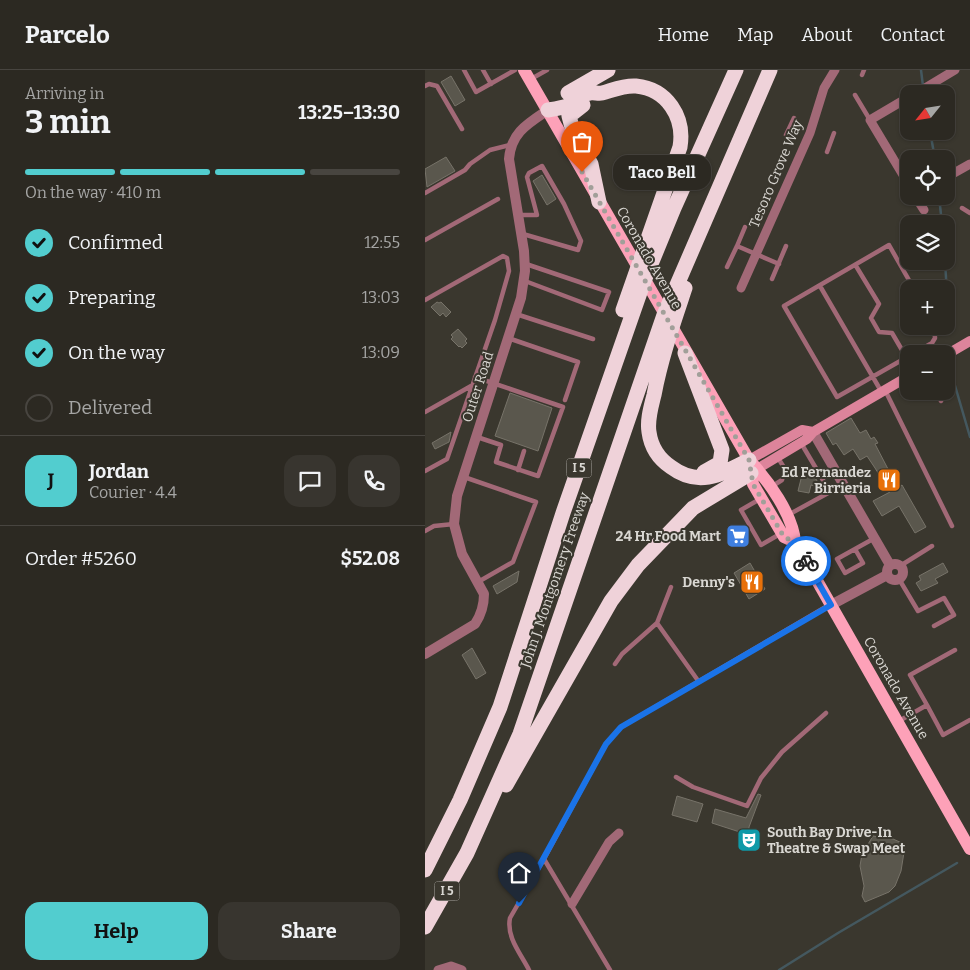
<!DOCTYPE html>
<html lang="en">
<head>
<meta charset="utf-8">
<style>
  :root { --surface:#2c2922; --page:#38352f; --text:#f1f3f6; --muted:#a6a6a5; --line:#484540; --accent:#52cdcf }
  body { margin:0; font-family:Bitter,serif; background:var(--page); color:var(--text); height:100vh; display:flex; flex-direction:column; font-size:19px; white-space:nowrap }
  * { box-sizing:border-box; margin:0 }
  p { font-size:16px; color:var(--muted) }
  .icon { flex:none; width:28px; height:28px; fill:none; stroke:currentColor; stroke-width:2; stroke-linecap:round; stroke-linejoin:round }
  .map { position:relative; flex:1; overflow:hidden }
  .drawer { display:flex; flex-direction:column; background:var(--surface); width:425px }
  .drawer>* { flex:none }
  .needle { width:32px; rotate:240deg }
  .buttons { position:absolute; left:475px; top:15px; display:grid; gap:10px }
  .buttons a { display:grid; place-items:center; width:55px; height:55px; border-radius:10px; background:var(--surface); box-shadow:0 1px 4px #0004,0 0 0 1px var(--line); font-size:25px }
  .pin { position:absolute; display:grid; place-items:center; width:42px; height:42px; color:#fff; margin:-51px -21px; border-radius:50% 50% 50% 0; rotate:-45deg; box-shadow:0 0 5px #0007 }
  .pin .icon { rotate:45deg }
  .courier { position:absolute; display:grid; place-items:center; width:50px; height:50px; margin:-25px; border:4px solid #1a73e8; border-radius:50%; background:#fff; color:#222; box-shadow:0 1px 6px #0007 }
  .bubble { position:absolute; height:35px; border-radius:15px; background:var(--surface); box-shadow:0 1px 4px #0004,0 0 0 1px var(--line); font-size:16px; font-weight:700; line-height:35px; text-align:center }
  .overview em { font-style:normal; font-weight:700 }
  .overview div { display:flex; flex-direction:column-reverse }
  .overview { display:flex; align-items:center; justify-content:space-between; height:85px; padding:0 25px }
  h1 { font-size:32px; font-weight:700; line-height:38px }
  .bar { display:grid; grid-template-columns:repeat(4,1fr); gap:8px 5px; align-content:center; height:60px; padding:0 25px }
  .bar i { height:6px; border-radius:4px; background:var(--line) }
  .bar .on { background:var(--accent) }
  .bar p { grid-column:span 4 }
  .line { display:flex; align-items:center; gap:12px; padding:0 25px; border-top:1px solid var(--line) }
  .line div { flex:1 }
  .round { display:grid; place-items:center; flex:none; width:52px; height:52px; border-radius:15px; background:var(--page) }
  ol { padding:0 25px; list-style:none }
  li { display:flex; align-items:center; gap:15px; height:55px }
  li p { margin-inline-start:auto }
  li .icon { padding:5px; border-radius:50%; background:var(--accent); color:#111; stroke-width:4 }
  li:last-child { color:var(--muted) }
  li i { width:28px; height:28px; border:2px solid var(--line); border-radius:50% }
  .button { display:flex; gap:10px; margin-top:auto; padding:10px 25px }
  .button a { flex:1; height:58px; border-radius:15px; background:var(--accent); color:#111; font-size:20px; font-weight:700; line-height:58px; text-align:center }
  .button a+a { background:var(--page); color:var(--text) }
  header { display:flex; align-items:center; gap:30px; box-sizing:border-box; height:70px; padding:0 25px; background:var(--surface); border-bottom:1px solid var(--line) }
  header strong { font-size:24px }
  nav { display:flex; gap:28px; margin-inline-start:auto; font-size:18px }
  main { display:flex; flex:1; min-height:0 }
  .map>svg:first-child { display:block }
</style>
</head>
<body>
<header>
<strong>Parcelo</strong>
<nav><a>Home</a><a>Map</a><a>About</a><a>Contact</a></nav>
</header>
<main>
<section class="drawer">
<div class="overview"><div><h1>3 min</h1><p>Arriving in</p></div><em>13:25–13:30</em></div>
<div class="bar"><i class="on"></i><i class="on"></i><i class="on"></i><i></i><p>On the way · 410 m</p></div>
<ol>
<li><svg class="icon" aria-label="check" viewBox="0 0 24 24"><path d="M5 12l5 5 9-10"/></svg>Confirmed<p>12:55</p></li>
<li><svg class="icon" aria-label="check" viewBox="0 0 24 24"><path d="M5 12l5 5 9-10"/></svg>Preparing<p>13:03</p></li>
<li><svg class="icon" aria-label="check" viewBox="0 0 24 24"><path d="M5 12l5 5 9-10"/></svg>On the way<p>13:09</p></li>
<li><i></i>Delivered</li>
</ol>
<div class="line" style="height:90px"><b class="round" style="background:var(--accent);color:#111">J</b><div><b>Jordan</b><p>Courier · 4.4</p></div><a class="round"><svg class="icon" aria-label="chat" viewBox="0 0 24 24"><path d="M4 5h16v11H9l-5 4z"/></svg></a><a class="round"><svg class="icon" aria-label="phone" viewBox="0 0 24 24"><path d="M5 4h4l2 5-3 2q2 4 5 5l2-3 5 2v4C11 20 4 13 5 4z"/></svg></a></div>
<div class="line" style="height:65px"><div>Order #5260</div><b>$52.08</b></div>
<div class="button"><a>Help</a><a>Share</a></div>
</section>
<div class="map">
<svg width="545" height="900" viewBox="0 0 545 900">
  <rect width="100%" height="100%" fill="#3a372e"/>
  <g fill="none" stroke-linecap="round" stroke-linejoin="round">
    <path stroke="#44585f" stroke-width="2.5" d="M496 0 498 16
      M505 61 510 89
      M514 126 517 154
      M520 191 524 257
      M526 302 545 367
      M354 900 413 863 532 793"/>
  </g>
  <path fill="#5a574d" stroke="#777369" d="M26 6 40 30 30 36 16 12Z
    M21 87 30 101 2 117 0 99Z
    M117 105 131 129 122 135 108 111Z
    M12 232 14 233 16 232 26 242 21 247 18 243 15 246 6 237Z
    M33 259 42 269 40 271 42 273 37 278 35 276 34 277 26 269 28 267 26 265Z
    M85 323 127 338 113 381 70 366Z
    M426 348 435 363 441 360 446 369 449 367 453 373 450 374 463 399 474 417 477 415 501 457 490 463 474 436 457 446 448 431 465 422 450 398 442 386 435 390 428 379 419 385 411 373 408 375 401 363Z
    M26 362 24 372 10 379 7 373Z
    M378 401 390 404V409L392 410 390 416 386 415 384 423 373 421Z
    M325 493 340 519 324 529 309 503Z
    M518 493 523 502 510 509 513 513 496 521 491 513 496 510 494 506Z
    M94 501 92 512 72 524 68 516Z
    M47 578 61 603 51 609 37 585Z
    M333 724 336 725 324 757V765L287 753 290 739 321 748Z
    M252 726 278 734 272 752 247 745Z
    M448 766 468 769 477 773 476 776H480L476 801 470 816 464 822 440 832 437 826 439 816 435 796 437 784Z"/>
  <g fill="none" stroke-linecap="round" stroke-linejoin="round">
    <path stroke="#a26977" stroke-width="4.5" d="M39 0 51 22 90 0
      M58 0 66 14
      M437 5 439 0
      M106 9 122 0
      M0 16 4 14 12 16 37 59
      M430 25 445 50
      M361 65 369 48
      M402 82 409 63
      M0 123 40 100 45 94 65 80 85 75
      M537 138 545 143
      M93 145H112L102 107 104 103 117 96 139 134 156 171 153 180 98 164
      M0 170 73 129
      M312 176 320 157
      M431 196 454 234 446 248 454 262 467 263 484 292
      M302 197 312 176 354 194
      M347 209 361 176
      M100 211 177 240 184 222 101 194
      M395 216 456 321
      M0 230 78 186 82 188 84 201 70 250 22 389 0 401
      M91 244 168 269
      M83 268 153 292 140 330
      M488 284 507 273 510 268 509 256
      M484 286 412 327 359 236 464 175 489 219
      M50 307 138 337 113 406 71 392 76 375 52 367
      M460 320 527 456
      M511 321 516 331
      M0 342 46 316
      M93 400 99 381
      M39 407 111 432 88 492 53 512
      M346 417 357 410 360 399 353 388
      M335 429 316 440 336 475 355 464
      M363 445 405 422 376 373
      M0 461 9 456 29 454
      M430 479 438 493 420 503 412 489 448 469
      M475 496 507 476
      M474 509 493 541 519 528 529 545 509 556
      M232 553 246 517
      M190 594 197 584 232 553 274 612
      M502 635 485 605 530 580
      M474 651 502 635 518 665 545 650
      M251 707 268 717 322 736 336 708 357 682 401 643
      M119 789 185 900
      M104 900C96 884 81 867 85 848L119 789 181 674 196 657 404 535"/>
    <path stroke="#a26977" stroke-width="9" d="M490 24 530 0
      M484 27 445 50 484 115
      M529 103 545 94
      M490 126 499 140
      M316 218 385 63 399 18 410 0
      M147 834 184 772 194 763
      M13 900 26 896 37 900"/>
    <path stroke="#a26977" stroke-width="10" d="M388 362 465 495
      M462 502a8 8 0 1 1 16 0a8 8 0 1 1-16 0Z
      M406 535 462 505
      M0 584 50 554C56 545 59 535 59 524L37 484 29 454 32 426 96 228 100 201 99 181 84 89C86 63 102 54 123 40"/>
    <path stroke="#dd849b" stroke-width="10" d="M521 285 545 271
      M324 390 377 360 388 362
      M327 402 382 369 388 362 484 306"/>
    <path stroke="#fda1b8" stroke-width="12" d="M99 0 324 390C343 410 368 445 370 472L545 779
      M325 395 328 414 359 467 370 472"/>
    <path stroke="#efd2d9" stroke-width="15" d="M143 23 183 0
      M158 35 144 46 148 61 166 94 174 132
      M123 40C129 39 136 38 142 36 149 32 157 24 165 23 169 22 173 24 177 23 188 20 199 15 211 16 242 19 260 47 255 77L198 240
      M260 218C248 254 236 288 229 325 226 337 222 350 224 362 226 377 234 389 246 397 274 418 297 404 324 390
      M260 283 297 380 295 393 279 402
      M81 715 186 531 213 495 268 438 326 403
      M0 800 35 730 75 637 138 443 219 211 249 138 311 0
      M0 857 42 783 95 664 239 245 345 0"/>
  </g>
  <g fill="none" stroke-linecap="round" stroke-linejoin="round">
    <path stroke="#a19f99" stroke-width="5" stroke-dasharray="0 9" d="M157 102 324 390 328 414 359 467 370 472 381 491"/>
    <path stroke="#1a73e8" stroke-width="6" d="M94 833 181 674 196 657 406 535 381 491"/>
  </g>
  <defs>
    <g id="restaurant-square" transform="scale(1.25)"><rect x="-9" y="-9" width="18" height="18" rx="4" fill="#e8710a" stroke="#3a372e"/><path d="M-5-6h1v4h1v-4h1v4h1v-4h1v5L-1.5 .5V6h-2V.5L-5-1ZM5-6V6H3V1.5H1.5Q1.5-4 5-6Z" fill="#fff"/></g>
    <g id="supermarket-square" transform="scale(1.25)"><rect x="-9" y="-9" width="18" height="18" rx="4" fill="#3f7fe0" stroke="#3a372e"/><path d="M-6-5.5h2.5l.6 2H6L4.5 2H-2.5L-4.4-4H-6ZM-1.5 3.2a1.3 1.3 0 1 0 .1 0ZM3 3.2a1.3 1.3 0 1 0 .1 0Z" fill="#fff"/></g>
    <g id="theatre-square" transform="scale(1.25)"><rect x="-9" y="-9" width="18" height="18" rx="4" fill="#0f9aa8" stroke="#3a372e"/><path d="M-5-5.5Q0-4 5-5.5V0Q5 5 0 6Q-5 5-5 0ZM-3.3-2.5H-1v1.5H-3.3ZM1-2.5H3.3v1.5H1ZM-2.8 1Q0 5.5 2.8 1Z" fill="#fff"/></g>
  </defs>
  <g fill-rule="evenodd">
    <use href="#restaurant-square" x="464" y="410"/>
    <use href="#supermarket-square" x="313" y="466"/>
    <use href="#restaurant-square" x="327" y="512"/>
    <use href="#theatre-square" x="324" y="770"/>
  </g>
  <g text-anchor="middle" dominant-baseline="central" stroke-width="4" stroke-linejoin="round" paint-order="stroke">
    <g fill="#3a372e" stroke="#a9a7a1" stroke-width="1">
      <rect x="141.5" y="388.5" width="25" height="19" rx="4"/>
      <rect x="9.5" y="811.5" width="25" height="19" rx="4"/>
    </g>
    <g font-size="12" font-weight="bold" fill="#d9d7d2">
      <text x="154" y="398">I 5</text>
      <text x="22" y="821">I 5</text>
    </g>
    <g font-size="14" fill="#d9d7d2" stroke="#3a372e">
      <text transform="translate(351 104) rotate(-67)">Tesoro Grove Way</text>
      <text transform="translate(224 188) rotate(60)">Coronado Avenue</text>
      <text transform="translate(53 317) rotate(-72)">Outer Road</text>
      <text transform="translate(130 510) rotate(-71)">John J. Montgomery Freeway</text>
      <text transform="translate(471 618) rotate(60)">Coronado Avenue</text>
    </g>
    <g font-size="14" font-weight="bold" fill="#d9d7d2" stroke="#3a372e" text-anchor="end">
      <text x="446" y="402">Ed Fernandez<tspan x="446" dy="16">Birrieria</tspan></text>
      <text x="296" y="466">24 Hr Food Mart</text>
      <text x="310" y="512">Denny's</text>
      <text x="342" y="762" text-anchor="start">South Bay Drive-In<tspan x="342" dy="16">Theatre &amp; Swap Meet</tspan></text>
    </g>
  </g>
</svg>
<div class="buttons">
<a><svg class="needle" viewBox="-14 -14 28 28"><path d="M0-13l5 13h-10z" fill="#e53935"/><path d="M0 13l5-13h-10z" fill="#a6a6a5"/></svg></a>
<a><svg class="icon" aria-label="locate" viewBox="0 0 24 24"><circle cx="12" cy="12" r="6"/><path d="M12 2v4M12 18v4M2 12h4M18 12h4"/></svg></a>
<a><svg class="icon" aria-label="layers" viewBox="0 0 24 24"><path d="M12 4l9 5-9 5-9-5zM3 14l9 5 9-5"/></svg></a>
<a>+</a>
<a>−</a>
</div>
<div class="pin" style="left:157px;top:102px;background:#ea580c"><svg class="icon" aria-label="bag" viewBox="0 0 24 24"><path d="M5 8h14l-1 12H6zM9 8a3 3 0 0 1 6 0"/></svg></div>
<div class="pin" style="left:94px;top:833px;background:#1f2937"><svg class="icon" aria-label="home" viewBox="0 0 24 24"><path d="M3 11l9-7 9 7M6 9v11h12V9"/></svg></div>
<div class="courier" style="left:381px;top:491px"><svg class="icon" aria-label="bike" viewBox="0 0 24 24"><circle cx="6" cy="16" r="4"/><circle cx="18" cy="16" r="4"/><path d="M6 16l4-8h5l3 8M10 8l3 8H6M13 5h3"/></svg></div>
<div class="bubble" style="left:188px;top:85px;width:98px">Taco Bell</div>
</div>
</main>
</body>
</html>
